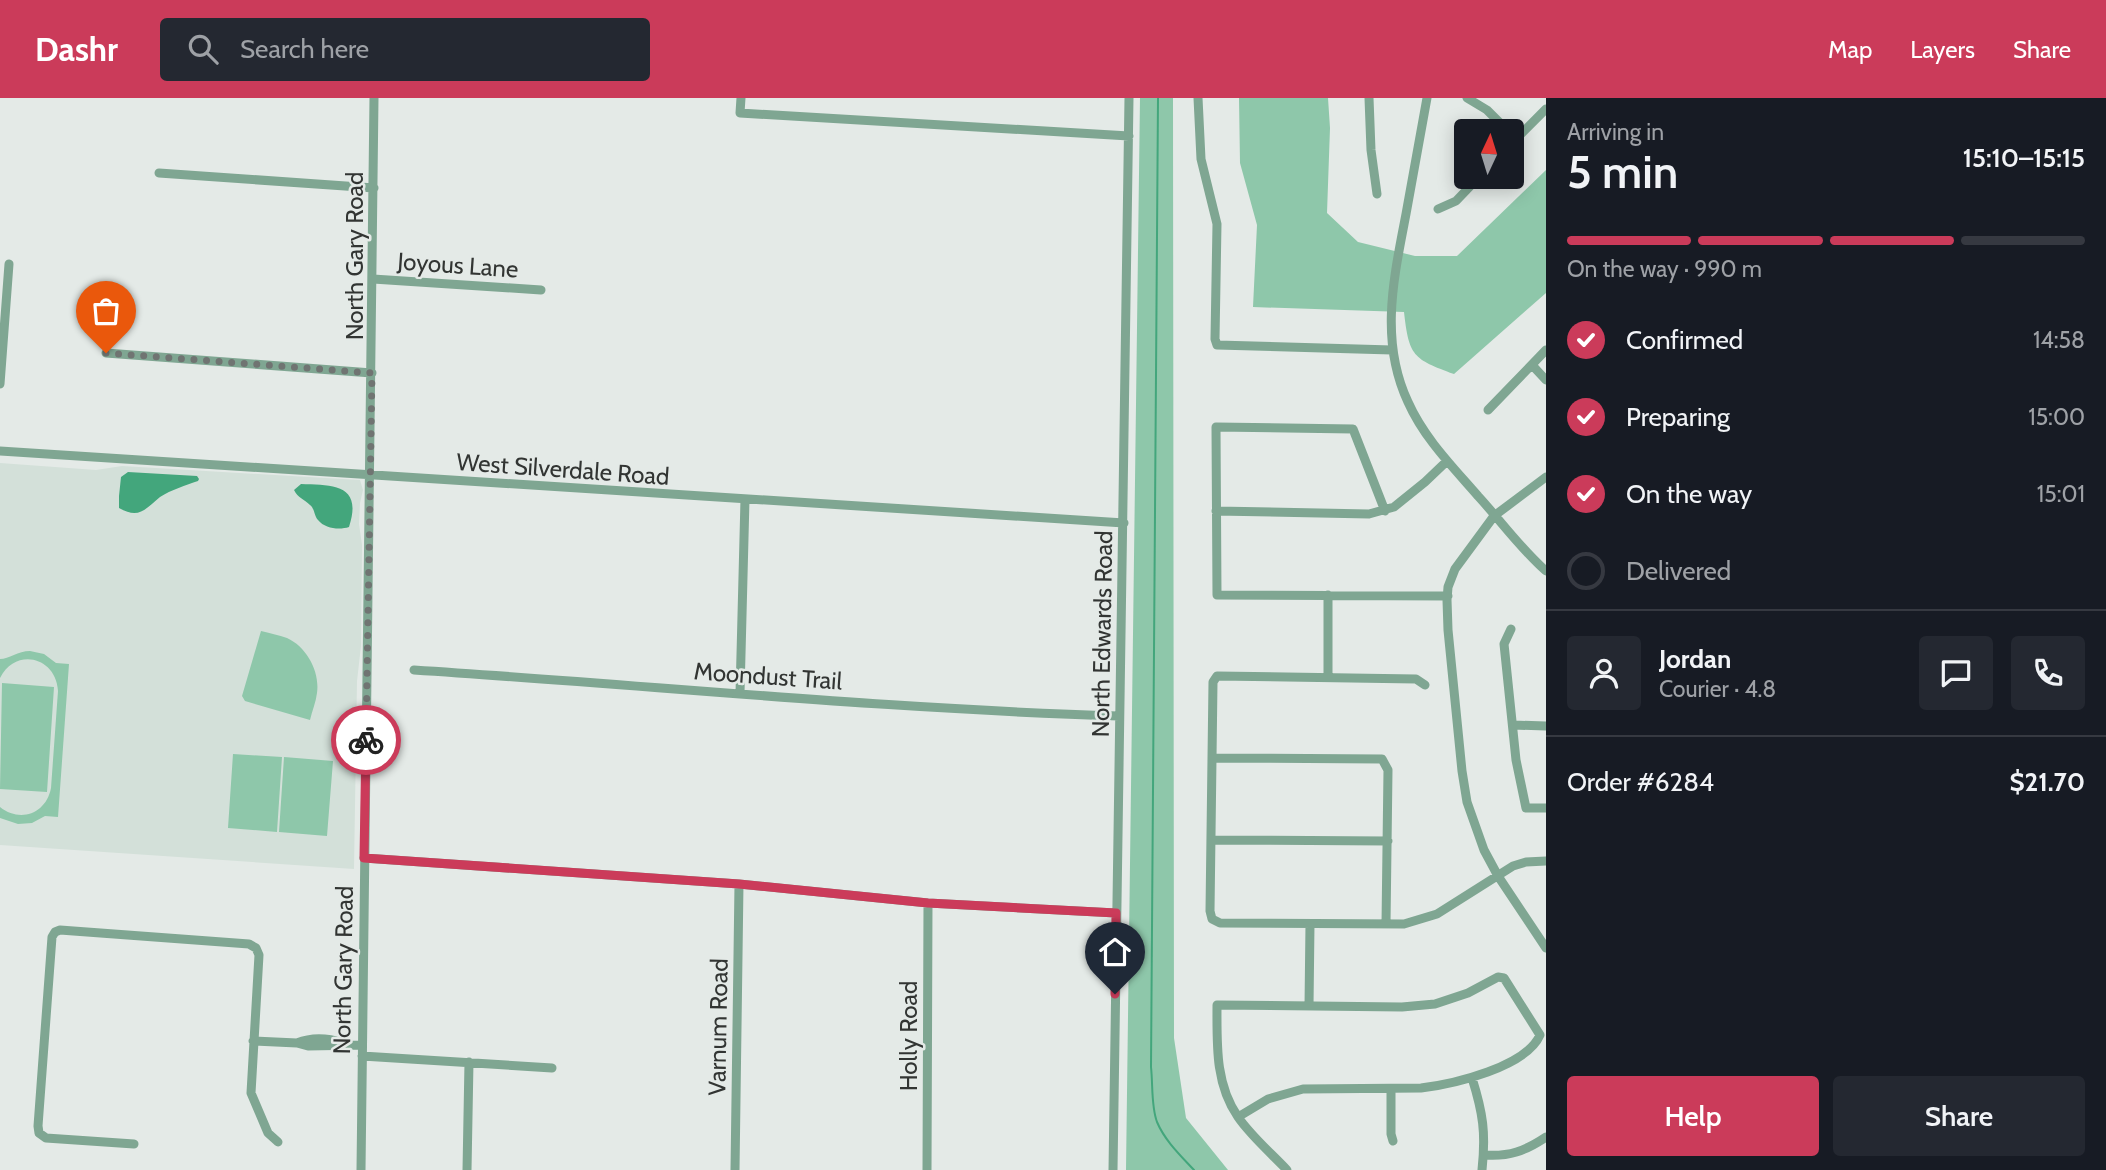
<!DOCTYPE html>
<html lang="en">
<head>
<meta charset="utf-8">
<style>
  :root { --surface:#171b24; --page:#242831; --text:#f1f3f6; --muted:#9ea1a6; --line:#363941; --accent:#cb3b5a }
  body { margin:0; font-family:Cabin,sans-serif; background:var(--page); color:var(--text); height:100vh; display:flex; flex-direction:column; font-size:26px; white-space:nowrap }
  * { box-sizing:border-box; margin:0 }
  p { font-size:23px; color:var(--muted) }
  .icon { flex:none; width:38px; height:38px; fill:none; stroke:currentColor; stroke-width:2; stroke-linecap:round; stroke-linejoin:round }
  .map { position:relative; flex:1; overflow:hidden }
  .panel { display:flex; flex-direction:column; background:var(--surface); width:560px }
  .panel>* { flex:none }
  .needle { width:46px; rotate:4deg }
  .tools { position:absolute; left:1454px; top:21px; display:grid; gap:14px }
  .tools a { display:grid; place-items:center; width:70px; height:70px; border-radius:7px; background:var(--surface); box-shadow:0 4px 18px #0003; font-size:35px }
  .pin { position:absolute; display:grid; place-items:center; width:60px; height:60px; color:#fff; margin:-72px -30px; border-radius:50% 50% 50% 0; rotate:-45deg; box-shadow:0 0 7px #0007 }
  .pin .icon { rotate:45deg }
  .courier { position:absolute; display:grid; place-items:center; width:70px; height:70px; margin:-35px; border:5px solid #cb3b5a; border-radius:50%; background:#fff; color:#222; box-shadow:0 2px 9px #0007 }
  .head em { font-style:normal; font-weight:600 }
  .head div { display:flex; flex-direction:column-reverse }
  .head { display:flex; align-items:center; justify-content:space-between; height:119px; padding:0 21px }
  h1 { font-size:46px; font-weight:600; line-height:52px }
  .bar { display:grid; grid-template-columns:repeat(4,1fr); gap:10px 7px; align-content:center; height:84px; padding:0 21px }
  .bar i { height:9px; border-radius:5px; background:var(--line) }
  .bar .current { background:var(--accent) }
  .bar p { grid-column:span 4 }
  .line { display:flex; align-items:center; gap:18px; padding:0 21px; border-top:2px solid var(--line) }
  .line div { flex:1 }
  .round { display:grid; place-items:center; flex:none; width:74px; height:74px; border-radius:7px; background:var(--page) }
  ol { padding:0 21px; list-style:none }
  li { display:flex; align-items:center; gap:21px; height:77px }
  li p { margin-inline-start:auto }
  li .icon { padding:7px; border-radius:50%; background:var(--accent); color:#fff; stroke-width:4 }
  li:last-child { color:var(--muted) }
  li i { width:38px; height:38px; border:4px solid var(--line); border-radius:50% }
  .button { display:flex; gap:14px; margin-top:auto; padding:14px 21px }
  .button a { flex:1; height:80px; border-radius:7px; background:var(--accent); color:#fff; font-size:28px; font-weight:600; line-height:80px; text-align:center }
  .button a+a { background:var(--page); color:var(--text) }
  header { display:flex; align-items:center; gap:42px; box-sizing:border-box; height:98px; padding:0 35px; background:var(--accent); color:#fff }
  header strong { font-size:33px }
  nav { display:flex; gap:38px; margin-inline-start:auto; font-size:24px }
  .search { width:490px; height:63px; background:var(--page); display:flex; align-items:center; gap:18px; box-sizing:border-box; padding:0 24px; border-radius:7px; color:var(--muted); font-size:26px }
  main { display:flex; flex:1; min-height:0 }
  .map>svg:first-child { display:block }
</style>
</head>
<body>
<header>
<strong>Dashr</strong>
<div class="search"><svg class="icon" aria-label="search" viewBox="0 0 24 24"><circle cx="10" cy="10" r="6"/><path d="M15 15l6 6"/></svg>Search here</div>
<nav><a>Map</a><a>Layers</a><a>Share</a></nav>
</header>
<main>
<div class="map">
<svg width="1546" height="1072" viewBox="0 0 1546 1072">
  <rect width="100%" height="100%" fill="#e4eae7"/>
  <path fill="#d3e0d9" d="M0 365 96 372 122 368 360 382 363 392 360 405 359 426 362 447 361 548 357 583 354 771 0 747Z"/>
  <path fill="#8ec7aa" d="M1140 0H1173L1174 940 1186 1020 1228 1072H1126Z
    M1239 0H1328L1330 30 1327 115 1358 144 1415 158H1457L1546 72V195L1454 276C1413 261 1409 258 1404 214L1253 209 1257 127 1240 65Z
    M261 533C269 535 279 537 287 540 307 549 320 574 317 595 316 604 312 613 310 622L245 603 242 598Z
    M30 553 44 556 56 565 69 566 58 719 45 718 32 725 18 726 0 720V709C20 725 46 716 51 690L58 593C56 559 16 549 0 580V561C9 561 18 553 30 553Z
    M2 585 54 589 47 694 0 691Z
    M233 656 282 659 277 734 228 730Z
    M284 659 333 663 327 738 279 734Z"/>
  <path fill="#43a67c" d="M128 374 197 378 199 381 198 383C186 387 171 392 160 399 146 410 140 422 119 410V398L121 379Z
    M301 386C333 387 363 386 349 429 340 432 325 431 318 422 314 418 315 411 310 407 304 401 298 400 294 392Z"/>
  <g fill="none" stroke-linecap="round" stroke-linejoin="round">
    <path stroke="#43a67c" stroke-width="2" d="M1158 0 1151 969C1153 987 1151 1008 1157 1024 1165 1043 1181 1058 1194 1072"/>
    <path stroke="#7fa692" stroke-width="9" d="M741 0 740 15 1129 38
      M1198 0 1201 61 1217 126 1215 241 1217 247 1392 252
      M1369 0 1371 52 1377 96
      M1427 0C1420 39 1413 77 1406 116 1394 179 1379 242 1408 304 1424 340 1452 368 1478 398 1501 423 1520 450 1546 473
      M1467 0 1487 12 1508 33
      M1512 45 1546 11
      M159 75 374 90
      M1438 111 1456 103 1479 79
      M373 181 541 192
      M106 255 372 275
      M1532 267 1546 282
      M0 286 9 166
      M1488 312 1546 252
      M0 353 1124 425
      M1546 379 1494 418 1455 471 1448 489 1447 502 1448 532 1462 673 1467 704 1484 752 1498 778 1546 850
      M1216 413 1369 416 1394 409 1425 384 1447 363
      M1385 413 1353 331 1216 329 1217 497 1448 498
      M1511 531 1504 546 1516 662 1526 710H1546
      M414 572C649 587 884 611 1119 618
      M1328 578V497
      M1425 587 1416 581 1217 578 1213 584 1210 813 1212 821 1220 825 1404 826 1437 816 1513 768 1526 764 1546 763
      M740 595 745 401
      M1513 627 1546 628
      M1213 660 1382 661 1388 672 1386 826
      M1212 742 1388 743
      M364 760 739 786 928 805 1116 815
      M1309 908 1310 826
      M253 943 297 945 308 948 362 947
      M297 945C312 939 328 940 343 945
      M362 958 552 970
      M1472 980C1483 1015 1486 1035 1482 1072
      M1391 991V1036L1393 1043
      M1238 1019 1268 1001 1303 991 1421 990C1454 986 1526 969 1540 937L1504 880 1498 879 1468 895 1435 906 1402 909 1217 907C1217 946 1215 986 1238 1019 1251 1038 1271 1055 1287 1072
      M134 1046 46 1040 39 1035 38 1028 52 839 55 834 60 832 249 846 256 850 259 857 251 995 268 1035 278 1044
      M1484 1057C1509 1059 1525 1053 1546 1039
      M361 1072 374 0
      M467 1072 469 964
      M735 1072 739 786
      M927 1072 928 805
      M1113 1072 1129 0"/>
  </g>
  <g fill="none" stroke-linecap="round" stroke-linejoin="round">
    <path stroke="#707472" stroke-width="7" stroke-dasharray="0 12.6" d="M106 255 372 275 366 642"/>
    <path stroke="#cb3b5a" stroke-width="9" d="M366 642 364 760 739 786 928 805 1116 815 1115 896"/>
  </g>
  <g text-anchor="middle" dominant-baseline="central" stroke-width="5" stroke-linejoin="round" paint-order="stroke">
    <g font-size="24" fill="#323533" stroke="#e4eae7">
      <text transform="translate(354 158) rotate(-90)">North Gary Road</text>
      <text transform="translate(458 167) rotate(4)">Joyous Lane</text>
      <text transform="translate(563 371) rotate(4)">West Silverdale Road</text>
      <text transform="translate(1102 536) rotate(-89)">North Edwards Road</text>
      <text transform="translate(768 578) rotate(4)">Moondust Trail</text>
      <text transform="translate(343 872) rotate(-89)">North Gary Road</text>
      <text transform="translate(718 929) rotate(-89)">Varnum Road</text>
      <text transform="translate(908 938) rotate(-90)">Holly Road</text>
    </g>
  </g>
</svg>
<div class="tools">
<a><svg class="needle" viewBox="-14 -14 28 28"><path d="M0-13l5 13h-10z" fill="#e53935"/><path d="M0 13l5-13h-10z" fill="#9ea1a6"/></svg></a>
</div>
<div class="pin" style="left:106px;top:255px;background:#ea580c"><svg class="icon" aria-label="bag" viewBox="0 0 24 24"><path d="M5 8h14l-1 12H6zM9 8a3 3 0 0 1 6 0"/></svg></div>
<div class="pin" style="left:1115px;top:896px;background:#1f2937"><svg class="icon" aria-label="home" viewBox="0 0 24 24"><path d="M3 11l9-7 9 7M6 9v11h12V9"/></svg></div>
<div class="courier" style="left:366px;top:642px"><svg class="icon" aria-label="bike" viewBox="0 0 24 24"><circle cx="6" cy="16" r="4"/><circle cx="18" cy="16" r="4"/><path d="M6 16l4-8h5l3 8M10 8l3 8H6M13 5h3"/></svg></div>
</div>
<section class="panel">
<div class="head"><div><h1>5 min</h1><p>Arriving in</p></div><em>15:10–15:15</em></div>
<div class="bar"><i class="current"></i><i class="current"></i><i class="current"></i><i></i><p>On the way · 990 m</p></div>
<ol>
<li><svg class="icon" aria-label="check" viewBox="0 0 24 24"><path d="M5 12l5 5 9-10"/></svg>Confirmed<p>14:58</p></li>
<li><svg class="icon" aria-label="check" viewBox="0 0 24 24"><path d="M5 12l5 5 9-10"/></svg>Preparing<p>15:00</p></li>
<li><svg class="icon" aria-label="check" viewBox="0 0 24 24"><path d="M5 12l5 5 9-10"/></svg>On the way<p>15:01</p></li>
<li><i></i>Delivered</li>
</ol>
<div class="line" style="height:126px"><a class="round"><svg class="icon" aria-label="person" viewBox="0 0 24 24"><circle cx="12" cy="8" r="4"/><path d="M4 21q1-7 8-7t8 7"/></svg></a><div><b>Jordan</b><p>Courier · 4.8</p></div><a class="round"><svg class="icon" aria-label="chat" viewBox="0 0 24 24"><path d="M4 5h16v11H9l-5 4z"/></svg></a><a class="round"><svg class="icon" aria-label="phone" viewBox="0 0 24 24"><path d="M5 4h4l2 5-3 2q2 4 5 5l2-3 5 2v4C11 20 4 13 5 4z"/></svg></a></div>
<div class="line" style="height:91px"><div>Order #6284</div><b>$21.70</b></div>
<div class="button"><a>Help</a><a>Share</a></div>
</section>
</main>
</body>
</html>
